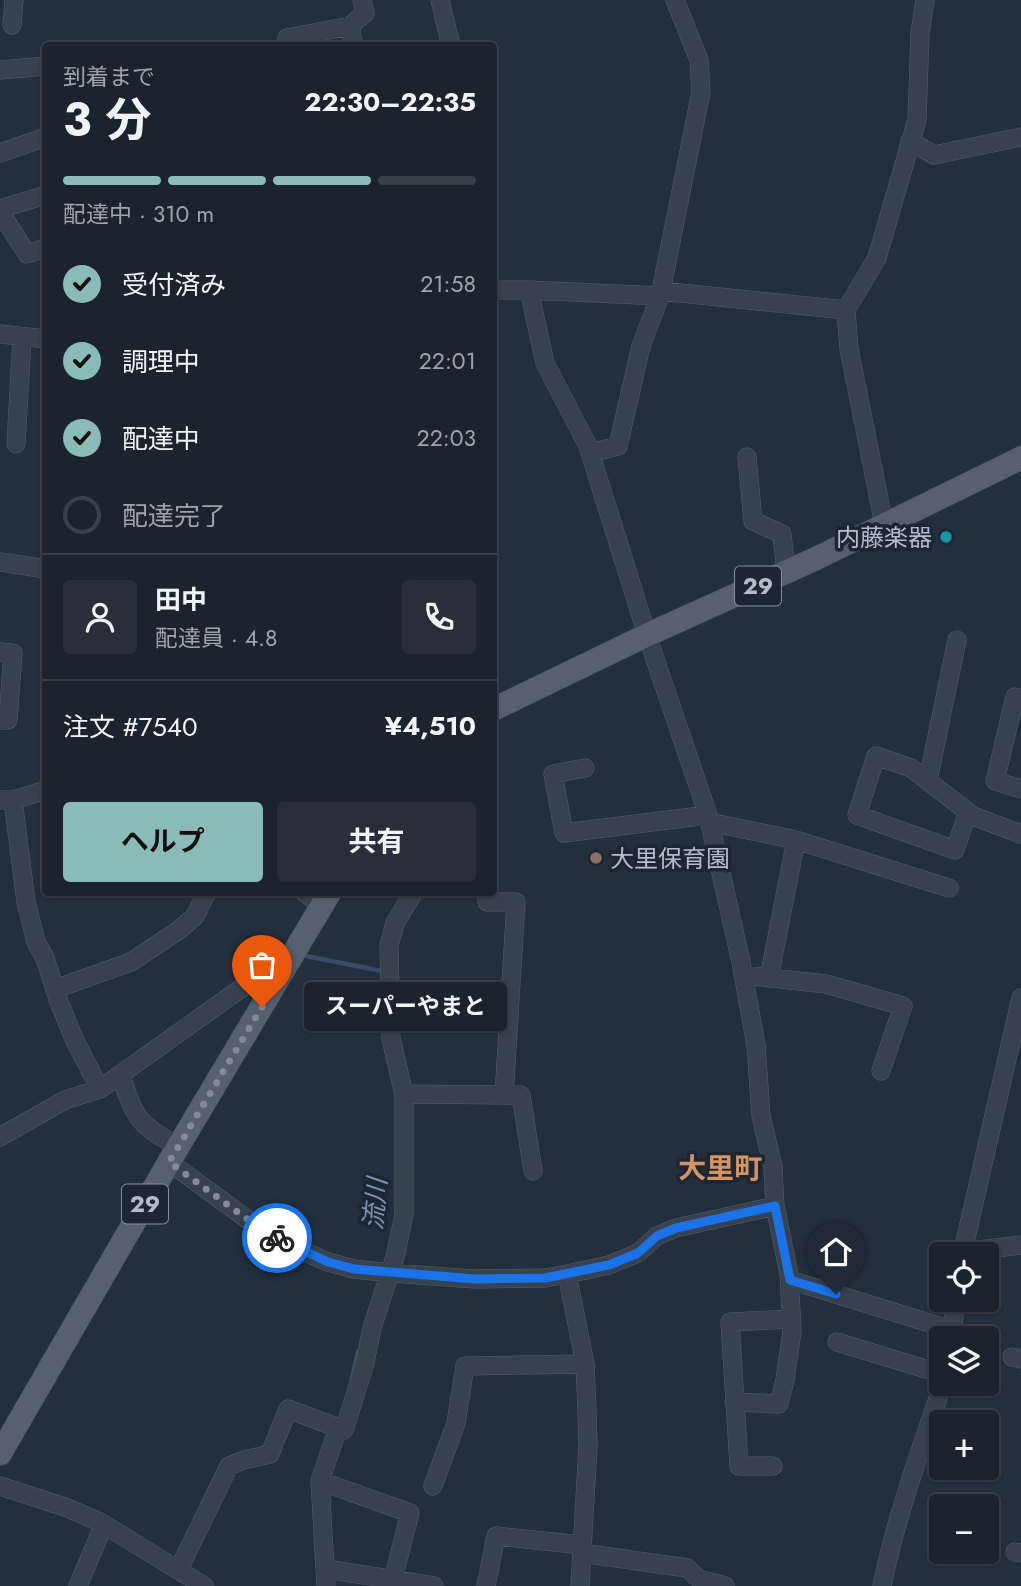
<!DOCTYPE html>
<html lang="ja">
<head>
<meta charset="utf-8">
<style>
  :root { --surface:#1b232e; --page:#282f3a; --text:#f1f3f6; --muted:#a0a4aa; --line:#39404a; --accent:#8bbbb9 }
  body { margin:0; font-family:Jost,"Noto Sans JP",sans-serif; background:var(--page); color:var(--text); height:100vh; display:flex; flex-direction:column; font-size:26px; white-space:nowrap }
  * { box-sizing:border-box; margin:0 }
  p { font-size:23px; color:var(--muted) }
  .icon { flex:none; width:38px; height:38px; fill:none; stroke:currentColor; stroke-width:2; stroke-linecap:round; stroke-linejoin:round }
  .map { position:relative; flex:1; overflow:hidden }
  .details { position:absolute; left:42px; top:42px; width:455px; height:854px; display:flex; flex-direction:column; background:var(--surface); border-radius:7px; box-shadow:0 2px 5px #0004,0 0 0 2px var(--line) }
  .details>* { flex:none }
  .controls { position:absolute; left:929px; top:1242px; display:grid; gap:14px }
  .controls a { display:grid; place-items:center; width:70px; height:70px; border-radius:7px; background:var(--surface); box-shadow:0 2px 5px #0004,0 0 0 2px var(--line); font-size:35px }
  .pin { position:absolute; display:grid; place-items:center; width:60px; height:60px; color:#fff; margin:-72px -30px; border-radius:50% 50% 50% 0; rotate:-45deg; box-shadow:0 0 7px #0007 }
  .pin .icon { rotate:45deg }
  .courier { position:absolute; display:grid; place-items:center; width:70px; height:70px; margin:-35px; border:5px solid #1a73e8; border-radius:50%; background:#fff; color:#222; box-shadow:0 2px 9px #0007 }
  .bubble { position:absolute; height:49px; border-radius:7px; background:var(--surface); box-shadow:0 2px 5px #0004,0 0 0 2px var(--line); font-size:23px; font-weight:700; line-height:49px; text-align:center }
  .headline em { font-style:normal; font-weight:700 }
  .headline div { display:flex; flex-direction:column-reverse }
  .headline { display:flex; align-items:center; justify-content:space-between; height:119px; padding:0 21px }
  h1 { font-size:46px; font-weight:700; line-height:52px }
  .bar { display:grid; grid-template-columns:repeat(4,1fr); gap:10px 7px; align-content:center; height:84px; padding:0 21px }
  .bar i { height:9px; border-radius:5px; background:var(--line) }
  .bar .selected { background:var(--accent) }
  .bar p { grid-column:span 4 }
  .line { display:flex; align-items:center; gap:18px; padding:0 21px; border-top:2px solid var(--line) }
  .line div { flex:1 }
  .round { display:grid; place-items:center; flex:none; width:74px; height:74px; border-radius:7px; background:var(--page) }
  ol { padding:0 21px; list-style:none }
  li { display:flex; align-items:center; gap:21px; height:77px }
  li p { margin-inline-start:auto }
  li .icon { padding:7px; border-radius:50%; background:var(--accent); color:#111; stroke-width:4 }
  li:last-child { color:var(--muted) }
  li i { width:38px; height:38px; border:4px solid var(--line); border-radius:50% }
  .cta { display:flex; gap:14px; margin-top:auto; padding:14px 21px }
  .cta a { flex:1; height:80px; border-radius:7px; background:var(--accent); color:#111; font-size:28px; font-weight:700; line-height:80px; text-align:center }
  .cta a+a { background:var(--page); color:var(--text) }
  .map>svg:first-child { display:block }
</style>
</head>
<body>
<div class="map">
<svg width="1021" height="1586" viewBox="0 0 1021 1586">
  <rect width="100%" height="100%" fill="#242f3e"/>
  <g fill="none" stroke-linecap="round" stroke-linejoin="round">
    <path stroke="#394c67" stroke-width="4.5" d="M301 955 382 971V973
      M352 1378 358 1352"/>
    <g stroke="#565f6c" stroke-width="19">
      <path id="minor" d="M440 0 451 46
        M12 25 14 0
        M289 46 287 38 350 26
        M354 46 350 26 365 13 362 0
        M0 70 46 66
        M910 141 934 155 1021 137
        M0 153 46 137
        M0 209 46 195
        M0 212 27 254 46 248
        M494 290H529L660 296
        M529 290 545 363 588 446 647 635 708 815 741 962 756 1045 761 1116 773 1167 775 1206 789 1274 792 1331 785 1380 779 1404 734 1402
        M661 291 846 310
        M0 334 46 339
        M16 444 22 337
        M590 453 618 446 641 346 660 296 701 92 699 60 675 0
        M747 457 753 521 782 534 786 573
        M884 524 849 349 846 310 877 258 917 120 920 33 925 0
        M0 562 46 569
        M0 652 13 653 8 720H0
        M1021 699 1015 697 995 781 1021 789
        M585 768 553 774 564 833 708 815
        M928 780 957 640
        M0 800H13L46 790
        M13 800 26 902 36 942 45 958 59 1002 75 1041 100 1089
        M968 812 955 850 857 815 876 756 911 768 968 812 973 816 1021 834
        M709 822 796 840 949 888
        M304 892 322 906
        M487 892V902H516L504 1095
        M743 975 826 984 903 1006 881 1071
        M769 978 796 840
        M55 989 131 962 179 930 195 916 207 892
        M121 1076C135 1118 138 1125 178 1146
        M404 1094 521 1095 533 1171
        M0 1137 65 1100 100 1089 250 982 290 960
        M169 1162 265 1232 294 1247 328 1262 354 1269 391 1273 475 1279 545 1278 567 1274 609 1265 638 1253 657 1236 676 1228 775 1206
        M962 1252 1021 1245
        M962 1255 1021 998
        M567 1274 585 1364 587 1410 588 1445 580 1586
        M790 1280 952 1330
        M951 1339 956 1300
        M837 1342 942 1374
        M1012 1357 1021 1359
        M773 1466H739L730 1322 791 1319
        M320 1481 410 1513 393 1579
        M0 1486 65 1507 100 1522 204 1586
        M433 1486 456 1423 465 1366 585 1364
        M1015 1552 1021 1553
        M582 1553 687 1568 699 1579 725 1586
        M179 1569 229 1466 244 1460 270 1454 288 1409 344 1430 364 1367 372 1328 395 1257 404 1215V1094L391 1039 389 946 395 923 414 892
        M326 1569 434 1586
        M78 1586 104 1524
        M326 1586 320 1481 338 1428
        M486 1586 496 1536 582 1545
        M882 1586C896 1517 920 1451 943 1384"/>
    </g>
    <g stroke="#414a57" stroke-width="24">
      <path id="major" d="M494 709 647 635 815 559 1021 458
        M0 1454 169 1162 330 892"/>
    </g>
    <use href="#minor" stroke="#38414e" stroke-width="18"/>
    <use href="#major" stroke="#56606e" stroke-width="23"/>
  </g>
  <g fill="none" stroke-linecap="round" stroke-linejoin="round">
    <path stroke="#828b98" stroke-width="7" stroke-dasharray="0 12.6" d="M262 1007 169 1162 265 1232 277 1238"/>
    <path stroke="#1a73e8" stroke-width="9" d="M277 1238 328 1262 354 1269 475 1279 545 1278 609 1265 638 1253 657 1236 676 1228 775 1206 790 1280 836 1294"/>
  </g>
  <circle fill="#0f9aa8" stroke="#1d2633" stroke-width="2.5" cx="946" cy="537" r="7"/>
  <circle fill="#8d6e63" stroke="#1d2633" stroke-width="2.5" cx="596" cy="858" r="7"/>
  <g text-anchor="middle" dominant-baseline="central" stroke-width="7" stroke-linejoin="round" paint-order="stroke">
    <g fill="#1d2633" stroke="#878f9c" stroke-width="2">
      <rect x="735" y="566.5" width="46" height="39" rx="5"/>
      <rect x="122" y="1184.5" width="46" height="39" rx="5"/>
    </g>
    <g font-size="23" font-weight="bold" fill="#b4bcc9">
      <text x="758" y="586">29</text>
      <text x="145" y="1204">29</text>
    </g>
    <g font-size="24" fill="#b4bcc9" stroke="#1d2633" text-anchor="end">
      <text x="932" y="537">内藤楽器</text>
      <text x="610" y="858" text-anchor="start">大里保育園</text>
    </g>
    <g font-size="26" font-style="italic" fill="#7c92b1" stroke="#1d2633">
      <text transform="translate(375 1204) rotate(-85)">流川</text>
    </g>
    <g font-size="28" font-weight="bold" fill="#d59563" stroke="#1d2633">
      <text x="720" y="1168">大里町</text>
    </g>
  </g>
</svg>
<div class="controls">
<a><svg class="icon" aria-label="locate" viewBox="0 0 24 24"><circle cx="12" cy="12" r="6"/><path d="M12 2v4M12 18v4M2 12h4M18 12h4"/></svg></a>
<a><svg class="icon" aria-label="layers" viewBox="0 0 24 24"><path d="M12 4l9 5-9 5-9-5zM3 14l9 5 9-5"/></svg></a>
<a>+</a>
<a>−</a>
</div>
<div class="pin" style="left:262px;top:1007px;background:#ea580c"><svg class="icon" aria-label="bag" viewBox="0 0 24 24"><path d="M5 8h14l-1 12H6zM9 8a3 3 0 0 1 6 0"/></svg></div>
<div class="pin" style="left:836px;top:1294px;background:#1f2937"><svg class="icon" aria-label="home" viewBox="0 0 24 24"><path d="M3 11l9-7 9 7M6 9v11h12V9"/></svg></div>
<div class="courier" style="left:277px;top:1238px"><svg class="icon" aria-label="bike" viewBox="0 0 24 24"><circle cx="6" cy="16" r="4"/><circle cx="18" cy="16" r="4"/><path d="M6 16l4-8h5l3 8M10 8l3 8H6M13 5h3"/></svg></div>
<div class="bubble" style="left:304px;top:982px;width:203px">スーパーやまと</div>
<section class="details">
<div class="headline"><div><h1>3 分</h1><p>到着まで</p></div><em>22:30–22:35</em></div>
<div class="bar"><i class="selected"></i><i class="selected"></i><i class="selected"></i><i></i><p>配達中 · 310 m</p></div>
<ol>
<li><svg class="icon" aria-label="check" viewBox="0 0 24 24"><path d="M5 12l5 5 9-10"/></svg>受付済み<p>21:58</p></li>
<li><svg class="icon" aria-label="check" viewBox="0 0 24 24"><path d="M5 12l5 5 9-10"/></svg>調理中<p>22:01</p></li>
<li><svg class="icon" aria-label="check" viewBox="0 0 24 24"><path d="M5 12l5 5 9-10"/></svg>配達中<p>22:03</p></li>
<li><i></i>配達完了</li>
</ol>
<div class="line" style="height:126px"><a class="round"><svg class="icon" aria-label="person" viewBox="0 0 24 24"><circle cx="12" cy="8" r="4"/><path d="M4 21q1-7 8-7t8 7"/></svg></a><div><b>田中</b><p>配達員 · 4.8</p></div><a class="round"><svg class="icon" aria-label="phone" viewBox="0 0 24 24"><path d="M5 4h4l2 5-3 2q2 4 5 5l2-3 5 2v4C11 20 4 13 5 4z"/></svg></a></div>
<div class="line" style="height:91px"><div>注文 #7540</div><b>¥4,510</b></div>
<div class="cta"><a>ヘルプ</a><a>共有</a></div>
</section>
</div>
</body>
</html>
